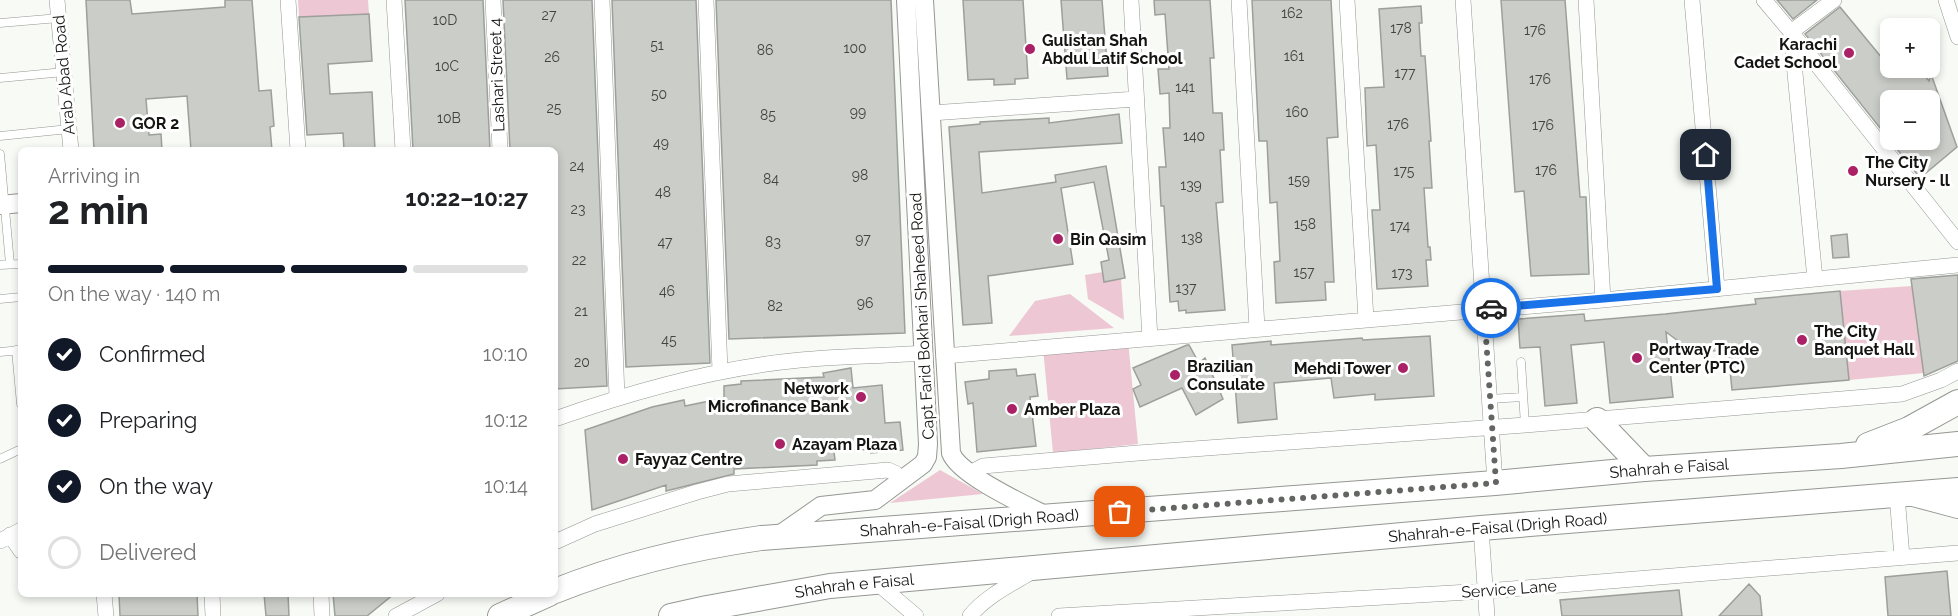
<!DOCTYPE html>
<html lang="en">
<head>
<meta charset="utf-8">
<style>
  :root { --surface:#fff; --page:#f2f2f2; --text:#202124; --muted:#757577; --line:#e0e0e0; --accent:#111827 }
  body { margin:0; font-family:Raleway,sans-serif; background:var(--page); color:var(--text); height:100vh; display:flex; flex-direction:column; font-size:22px; white-space:nowrap }
  * { box-sizing:border-box; margin:0 }
  p { font-size:20px; color:var(--muted) }
  .icon { flex:none; width:33px; height:33px; fill:none; stroke:currentColor; stroke-width:2; stroke-linecap:round; stroke-linejoin:round }
  .map { position:relative; flex:1; overflow:hidden }
  .drawer { position:absolute; left:18px; top:147px; width:540px; height:450px; display:flex; flex-direction:column; background:var(--surface); border-radius:9px; box-shadow:0 3px 9px #0003 }
  .drawer>* { flex:none }
  .controls { position:absolute; left:1880px; top:18px; display:grid; gap:12px }
  .controls a { display:grid; place-items:center; width:60px; height:60px; border-radius:9px; background:var(--surface); box-shadow:0 3px 9px #0003; font-size:30px }
  .pin { position:absolute; display:grid; place-items:center; width:51px; height:51px; color:#fff; margin:-26px; border-radius:12px; box-shadow:0 3px 9px #0006 }
  .courier { position:absolute; display:grid; place-items:center; width:60px; height:60px; margin:-30px; border:4px solid #1a73e8; border-radius:50%; background:#fff; color:#222; box-shadow:0 2px 8px #0007 }
  .summary em { font-style:normal; font-weight:700 }
  .summary div { display:flex; flex-direction:column-reverse }
  .summary { display:flex; align-items:center; justify-content:space-between; height:102px; padding:0 30px }
  h1 { font-size:39px; font-weight:700; line-height:45px }
  .bar { display:grid; grid-template-columns:repeat(4,1fr); gap:9px 6px; align-content:center; height:72px; padding:0 30px }
  .bar i { height:8px; border-radius:4px; background:var(--line) }
  .bar .on { background:var(--accent) }
  .bar p { grid-column:span 4 }
  ol { padding:0 30px; list-style:none }
  li { display:flex; align-items:center; gap:18px; height:66px }
  li p { margin-inline-start:auto }
  li .icon { padding:6px; border-radius:50%; background:var(--accent); color:#fff; stroke-width:4 }
  li:last-child { color:var(--muted) }
  li i { width:33px; height:33px; border:3px solid var(--line); border-radius:50% }
  .map>svg:first-child { display:block }
</style>
</head>
<body>
<div class="map">
<svg width="1958" height="616" viewBox="0 0 1958 616">
  <rect width="100%" height="100%" fill="#f7faf5"/>
  <path fill="#edc7d4" d="M298 0H368L369 14 299 17Z
    M1103 272 1105 281 1121 279 1124 320 1088 299 1085 275Z
    M1912 286 1924 373 1849 380 1840 291Z
    M1070 294 1114 328 1009 336 1035 301Z
    M1128 341 1138 444 1053 453 1043 348Z
    M940 470 983 494 890 503Z"/>
  <path fill="#cacdc8" stroke="#9d9f9b" stroke-width="1.5" fill-rule="evenodd" d="M86 0H130L132 14 225 7V0H252L259 91 271 90 274 126 270 127 272 150H191L187 96 146 99 149 135 161 134 162 150H94Z
    M405 0H483L490 150H413Z
    M503 0H592L607 386 555 389V150H510Z
    M612 0H696L710 363 626 367Z
    M716 0H891L905 333 729 339Z
    M963 0H1023L1028 78 1015 79V84L994 85V79L968 80Z
    M1061 0H1102L1108 76 1067 79Z
    M1154 0H1210L1214 58H1210L1213 113H1222L1224 150H1220L1223 202 1216 203 1225 310 1186 313V310L1179 311 1178 301 1170 302 1164 206H1161L1159 167H1166L1163 128H1170L1169 93 1160 94 1158 69H1169L1165 14 1155 15Z
    M1252 0H1331L1338 137 1327 138 1334 282H1325L1326 300 1276 303 1274 262 1280 261 1277 202 1270 203 1267 141H1259Z
    M1501 0H1565L1580 197H1586L1589 274 1531 276 1524 191 1515 192Z
    M1777 0H1817L1793 19Z
    M1421 6 1422 23H1419L1421 56H1425L1431 141H1429L1432 188H1424L1428 247H1430L1431 260H1426L1428 286 1377 289 1372 210H1380L1376 145 1367 146 1365 88 1384 87 1379 9Z
    M1840 7 1896 75 1905 68H1918L1929 81 1931 74 1957 147 1920 178 1805 34ZM1890 100H1929V140H1890Z
    M369 14 372 61 328 64 330 94 372 92 375 150H344L343 133 307 135 299 17Z
    M1119 114 1122 143 979 152 982 193 1056 182 1055 175 1106 166 1125 278 1104 282 1101 262 1109 260 1094 182 1061 188 1073 264 988 276 992 323 963 325 949 127 980 124V122L1049 118V123Z
    M1847 234 1849 257 1833 258 1831 236Z
    M1958 275V361L1924 376 1911 279Z
    M1840 291 1849 380 1732 390 1728 350 1693 352 1666 332 1673 397 1610 403 1604 342 1571 345 1577 403 1545 406 1540 347 1520 348 1518 319 1584 314 1585 321 1665 314 1756 304 1755 299Z
    M1430 336 1434 396 1375 400V394L1334 398 1331 378 1274 383 1277 419 1238 423 1232 345 1271 341V345L1362 338 1363 340Z
    M1187 345H1189L1199 363 1205 358 1223 399 1196 415 1182 388 1140 407 1133 389 1141 385 1133 368Z
    M851 368 853 388 882 385 885 423 900 422 903 450 871 453V449L834 452 835 460 817 461V465L734 469V474L666 491V485L592 510 585 430 652 407 684 400 685 406 724 398V386L741 384V381L824 377 823 373Z
    M1016 369 1017 376 1035 374 1038 396 1030 397 1036 446 977 452 973 403 968 404 965 382 989 379V371Z
    M1947 571 1951 616H1888L1885 577Z
    M1749 584 1760 596 1762 616H1719Z
    M1679 590 1682 616H1562L1560 600Z
    M119 594H197L198 616H120Z
    M264 594H288L289 616H266Z
    M333 594H394L367 616H335Z"/>
  <g fill="none" stroke-linecap="round" stroke-linejoin="round">
    <g stroke="#949792" stroke-width="9">
      <path id="service" d="M0 23 59 18
        M0 78 64 72
        M0 136 69 129
        M0 154 10 264
        M0 265 21 264
        M0 299 21 297
        M16 350 21 404
        M0 352 21 350
        M1521 362 1525 425
        M1489 399 1523 397
        M0 459 21 449"/>
    </g>
    <g stroke="#949792" stroke-width="16">
      <path id="minor" d="M57 0 71 150
        M288 0 298 150
        M394 0 403 150
        M493 0 500 150
        M602 0 617 397
        M706 0 720 371
        M1131 0 1150 339
        M1239 0 1257 328
        M1347 0 1366 319
        M1463 0 1495 483
        M1586 0 1603 300
        M1692 0 1717 289
        M1764 0 1791 32 1958 242
        M1946 0 1958 37
        M931 113 1136 99
        M1815 279 1791 32 1834 0
        M944 356 1603 300 1958 265
        M555 419C634 391 716 368 800 360 842 356 883 356 924 353
        M970 473 983 466 1138 453 1525 425 1902 394 1941 380 1958 371
        M1897 495 1902 557
        M1481 528 1487 616
        M10 535 21 551
        M0 541 21 530
        M555 542 595 524 697 492 728 484 888 470 895 473 902 481
        M876 582 916 616
        M104 594 106 616
        M212 594 213 616
        M321 594 322 616
        M396 616 437 594
        M970 616C986 596 1012 584 1033 571
        M1059 616 1486 591 1958 553"/>
    </g>
    <g stroke="#949792" stroke-width="20">
      <path id="tertiary" d="M924 0 951 453C959 475 1025 505 1047 516
        M0 205 21 203
        M778 536 821 506 875 500 923 464 927 457 928 444 906 0"/>
    </g>
    <g stroke="#949792" stroke-width="24">
      <path id="primary" d="M1913 495 1958 507"/>
    </g>
    <g stroke="#949792" stroke-width="26">
      <g id="trunk">
        <path d="M1597 420 1644 469"/>
        <path d="M1868 445 1909 429 1958 402"/>
        <path id="s1" d="M555 591C620 565 691 548 761 538L1495 483 1644 469 1841 456 1958 444"/>
        <path d="M500 616 549 594"/>
        <path id="s2" d="M671 616 707 608 830 586 1481 528 1958 490"/>
      </g>
    </g>
    <use href="#service" stroke="#fff" stroke-width="8"/>
    <use href="#minor" stroke="#fff" stroke-width="15"/>
    <use href="#tertiary" stroke="#fff" stroke-width="18"/>
    <use href="#primary" stroke="#fff" stroke-width="22"/>
    <use href="#trunk" stroke="#fff" stroke-width="24"/>
  </g>
  <g fill="none" stroke-linecap="round" stroke-linejoin="round">
    <path stroke="#636562" stroke-width="6" stroke-dasharray="0 10.8" d="M1120 512 1496 483 1484 309 1491 308"/>
    <path stroke="#1a73e8" stroke-width="8" d="M1491 308 1717 289 1706 155"/>
  </g>
  <g fill="#aa2165" stroke="#fff" stroke-width="2">
    <circle cx="1030" cy="49" r="6"/>
    <circle cx="1849" cy="53" r="6"/>
    <circle cx="120" cy="123" r="6"/>
    <circle cx="1853" cy="171" r="6"/>
    <circle cx="1058" cy="239" r="6"/>
    <circle cx="1802" cy="340" r="6"/>
    <circle cx="1637" cy="358" r="6"/>
    <circle cx="1403" cy="368" r="6"/>
    <circle cx="1175" cy="375" r="6"/>
    <circle cx="861" cy="397" r="6"/>
    <circle cx="1012" cy="409" r="6"/>
    <circle cx="780" cy="444" r="6"/>
    <circle cx="623" cy="459" r="6"/>
  </g>
  <g text-anchor="middle" dominant-baseline="central" stroke-width="6" stroke-linejoin="round" paint-order="stroke">
    <g font-size="14" fill="#424340">
      <text x="1292" y="13">162</text>
      <text x="549" y="15">27</text>
      <text x="445" y="20">10D</text>
      <text x="1401" y="28">178</text>
      <text x="1535" y="30">176</text>
      <text x="657" y="45">51</text>
      <text x="855" y="48">100</text>
      <text x="765" y="50">86</text>
      <text x="1294" y="56">161</text>
      <text x="552" y="57">26</text>
      <text x="447" y="66">10C</text>
      <text x="1405" y="73">177</text>
      <text x="1540" y="79">176</text>
      <text x="1185" y="87">141</text>
      <text x="659" y="94">50</text>
      <text x="554" y="108">25</text>
      <text x="858" y="112">99</text>
      <text x="1297" y="112">160</text>
      <text x="768" y="115">85</text>
      <text x="449" y="118">10B</text>
      <text x="1398" y="124">176</text>
      <text x="1543" y="125">176</text>
      <text x="1194" y="136">140</text>
      <text x="661" y="143">49</text>
      <text x="577" y="166">24</text>
      <text x="1546" y="170">176</text>
      <text x="1404" y="171">175</text>
      <text x="860" y="175">98</text>
      <text x="771" y="179">84</text>
      <text x="1299" y="180">159</text>
      <text x="1191" y="185">139</text>
      <text x="663" y="192">48</text>
      <text x="578" y="209">23</text>
      <text x="1305" y="224">158</text>
      <text x="1400" y="226">174</text>
      <text x="1192" y="238">138</text>
      <text x="863" y="239">97</text>
      <text x="665" y="242">47</text>
      <text x="773" y="242">83</text>
      <text x="579" y="260">22</text>
      <text x="1304" y="272">157</text>
      <text x="1402" y="273">173</text>
      <text x="1186" y="288">137</text>
      <text x="667" y="291">46</text>
      <text x="865" y="303">96</text>
      <text x="775" y="306">82</text>
      <text x="581" y="311">21</text>
      <text x="669" y="340">45</text>
      <text x="582" y="362">20</text>
    </g>
    <g font-size="16" font-weight="bold" fill="#141513" stroke="#fff" text-anchor="start">
      <text x="1042" y="40">Gulistan Shah<tspan x="1042" dy="18">Abdul Latif School</tspan></text>
      <text x="1837" y="44" text-anchor="end">Karachi<tspan x="1837" dy="18">Cadet School</tspan></text>
      <text x="132" y="123">GOR 2</text>
      <text x="1865" y="162">The City<tspan x="1865" dy="18">Nursery - ll</tspan></text>
      <text x="1070" y="239">Bin Qasim</text>
      <text x="1814" y="331">The City<tspan x="1814" dy="18">Banquet Hall</tspan></text>
      <text x="1649" y="349">Portway Trade<tspan x="1649" dy="18">Center (PTC)</tspan></text>
      <text x="1187" y="366">Brazilian<tspan x="1187" dy="18">Consulate</tspan></text>
      <text x="1391" y="368" text-anchor="end">Mehdi Tower</text>
      <text x="849" y="388" text-anchor="end">Network<tspan x="849" dy="18">Microfinance Bank</tspan></text>
      <text x="1024" y="409">Amber Plaza</text>
      <text x="792" y="444">Azayam Plaza</text>
      <text x="635" y="459">Fayyaz Centre</text>
    </g>
    <g font-size="16" fill="#141513" stroke="#fff">
      <text transform="translate(64 75) rotate(-95)">Arab Abad Road</text>
      <text transform="translate(497 75) rotate(-92)">Lashari Street 4</text>
      <text transform="translate(922 316) rotate(-93)">Capt Farid Bokhari Shaheed Road</text>
      <text stroke="none"><textPath href="#s1" startOffset="1124">Shahrah e Faisal</textPath></text>
      <text stroke="none"><textPath href="#s1" startOffset="422">Shahrah-e-Faisal (Drigh Road)</textPath></text>
      <text stroke="none"><textPath href="#s2" startOffset="832">Shahrah-e-Faisal (Drigh Road)</textPath></text>
      <text stroke="none"><textPath href="#s2" startOffset="186">Shahrah e Faisal</textPath></text>
      <text transform="translate(1509 589) rotate(-4)">Service Lane</text>
    </g>
  </g>
</svg>
<div class="controls">
<a>+</a>
<a>−</a>
</div>
<div class="pin" style="left:1120px;top:512px;background:#ea580c"><svg class="icon" aria-label="bag" viewBox="0 0 24 24"><path d="M5 8h14l-1 12H6zM9 8a3 3 0 0 1 6 0"/></svg></div>
<div class="pin" style="left:1706px;top:155px;background:#1f2937"><svg class="icon" aria-label="home" viewBox="0 0 24 24"><path d="M3 11l9-7 9 7M6 9v11h12V9"/></svg></div>
<div class="courier" style="left:1491px;top:308px"><svg class="icon" aria-label="car" viewBox="0 0 24 24"><path d="M5 17H2v-5l4-1 3-4h7l3 4 3 1v5h-3M9 17h6M6 11h13"/><circle cx="7" cy="17" r="2"/><circle cx="17" cy="17" r="2"/></svg></div>
<section class="drawer">
<div class="summary"><div><h1>2 min</h1><p>Arriving in</p></div><em>10:22–10:27</em></div>
<div class="bar"><i class="on"></i><i class="on"></i><i class="on"></i><i></i><p>On the way · 140 m</p></div>
<ol>
<li><svg class="icon" aria-label="check" viewBox="0 0 24 24"><path d="M5 12l5 5 9-10"/></svg>Confirmed<p>10:10</p></li>
<li><svg class="icon" aria-label="check" viewBox="0 0 24 24"><path d="M5 12l5 5 9-10"/></svg>Preparing<p>10:12</p></li>
<li><svg class="icon" aria-label="check" viewBox="0 0 24 24"><path d="M5 12l5 5 9-10"/></svg>On the way<p>10:14</p></li>
<li><i></i>Delivered</li>
</ol>
</section>
</div>
</body>
</html>
